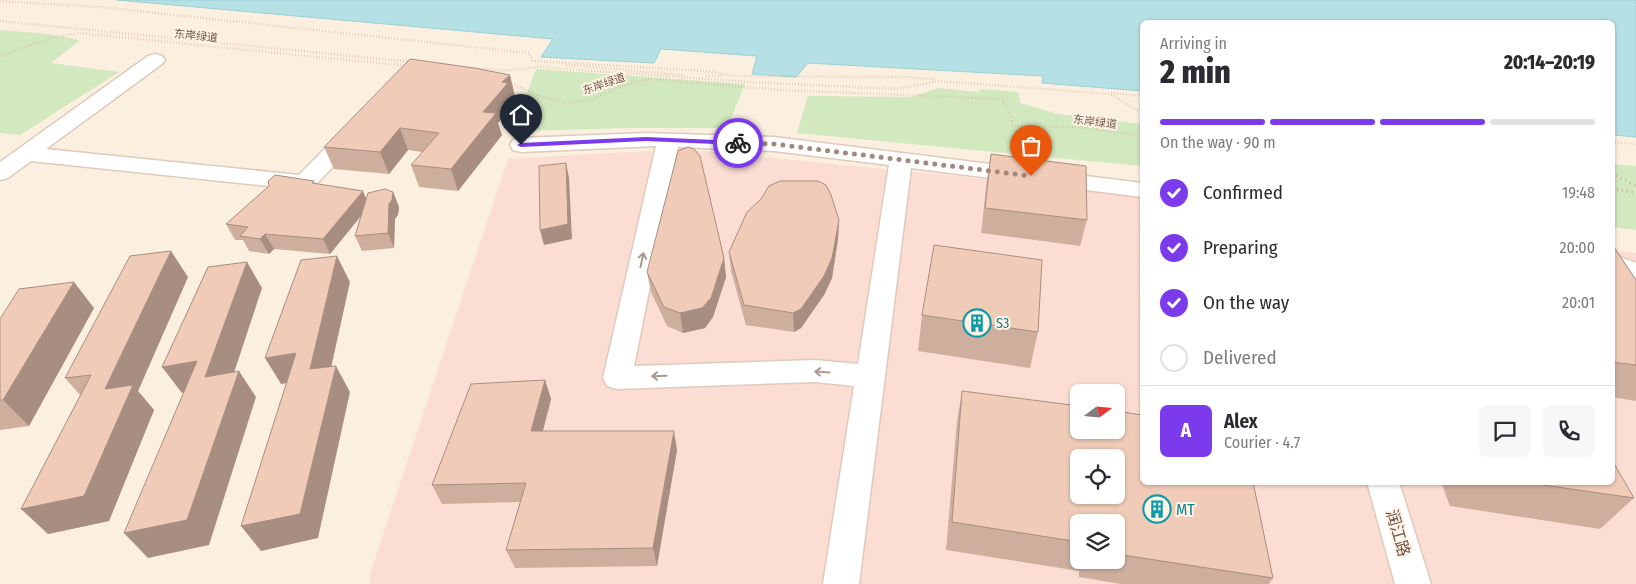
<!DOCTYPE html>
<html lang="en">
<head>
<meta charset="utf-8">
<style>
  :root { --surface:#fff; --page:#f7f7f7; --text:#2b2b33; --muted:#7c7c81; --line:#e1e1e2; --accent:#7c3aed }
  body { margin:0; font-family:"Fira Sans Condensed","Noto Sans SC",sans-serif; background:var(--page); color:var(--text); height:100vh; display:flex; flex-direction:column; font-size:19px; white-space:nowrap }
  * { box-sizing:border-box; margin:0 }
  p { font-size:16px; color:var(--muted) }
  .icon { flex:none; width:28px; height:28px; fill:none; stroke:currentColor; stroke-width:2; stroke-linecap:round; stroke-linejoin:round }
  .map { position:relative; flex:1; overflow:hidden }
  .sheet { position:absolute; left:1140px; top:20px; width:475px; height:465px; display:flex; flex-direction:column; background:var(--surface); border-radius:8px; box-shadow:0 1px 4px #0004 }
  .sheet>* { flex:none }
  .needle { width:32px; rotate:74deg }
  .controls { position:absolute; left:1070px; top:384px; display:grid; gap:10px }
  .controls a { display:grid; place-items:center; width:55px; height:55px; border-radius:8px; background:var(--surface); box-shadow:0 1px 4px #0004; font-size:25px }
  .pin { position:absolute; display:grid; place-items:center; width:42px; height:42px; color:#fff; margin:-51px -21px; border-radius:50% 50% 50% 0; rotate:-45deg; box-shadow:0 0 5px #0007 }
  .pin .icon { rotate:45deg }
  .courier { position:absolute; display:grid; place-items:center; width:50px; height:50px; margin:-25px; border:4px solid #7c3aed; border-radius:50%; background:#fff; color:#222; box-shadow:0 1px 6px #0007 }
  .headline em { font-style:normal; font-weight:800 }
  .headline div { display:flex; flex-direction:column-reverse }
  .headline { display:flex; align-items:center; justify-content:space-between; height:85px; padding:0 20px }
  h1 { font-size:32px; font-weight:800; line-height:38px }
  .bar { display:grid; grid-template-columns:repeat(4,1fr); gap:8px 5px; align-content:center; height:60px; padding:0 20px }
  .bar i { height:6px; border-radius:4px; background:var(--line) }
  .bar .active { background:var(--accent) }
  .bar p { grid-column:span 4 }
  .line { display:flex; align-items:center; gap:12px; padding:0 20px; border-top:1px solid var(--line) }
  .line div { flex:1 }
  .round { display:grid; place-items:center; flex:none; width:52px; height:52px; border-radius:8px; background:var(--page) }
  ol { padding:0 20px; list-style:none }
  li { display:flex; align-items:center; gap:15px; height:55px }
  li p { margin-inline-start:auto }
  li .icon { padding:5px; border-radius:50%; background:var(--accent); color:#fff; stroke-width:4 }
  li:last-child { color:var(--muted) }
  li i { width:28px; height:28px; border:2px solid var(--line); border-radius:50% }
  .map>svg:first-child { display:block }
</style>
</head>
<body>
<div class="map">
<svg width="1636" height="584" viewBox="0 0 1636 584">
  <rect width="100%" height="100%" fill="#fbefdf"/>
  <path fill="#fcddd3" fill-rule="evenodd" d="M681 149 947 175 1142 197V482H1612L1613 250 1636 253V584H371L369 577 508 159ZM1079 392H1116V430H1079ZM1079 458H1116V495H1079ZM1079 522H1116V560H1079Z"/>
  <path fill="#d2e8bf" d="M0 30 49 34 80 40 51 63 119 72 20 135 0 133Z
    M536 69 745 84 727 128H626L527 131 515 125Z
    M938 88 978 92 981 89 1019 92 1020 103 1058 114 1142 124V166L797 133 808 96 911 97Z
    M1612 164 1636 166V230L1613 227Z"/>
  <path fill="#b5e0e4" stroke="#9bd0d5" d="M117 0H1636V137L1613 135 1612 22H1142V91L1042 83 1043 76 808 63 796 77 752 74 757 56 661 49 654 63 541 57 553 39Z"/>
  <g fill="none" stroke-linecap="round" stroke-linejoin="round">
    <g stroke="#dfcabc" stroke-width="3">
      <path id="minor" d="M155 54 162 56 165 60 162 64 46 149 299 175 345 128 353 127 361 128 364 133 313 188 305 190 31 161 8 178 0 180V162L148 56Z
        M646 133 774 137 1142 183V197L911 168 859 584H823L854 386 815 382 617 389 607 386 603 378 656 146 521 152 513 150 510 145 513 140 521 138ZM678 147 774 151 889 165 858 364 815 360 634 366Z
        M1612 254 1636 263V281L1612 273Z
        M1367 482H1399L1431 584H1395Z"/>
    </g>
    <path stroke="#d4ae9b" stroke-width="2.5" stroke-dasharray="0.5 2.5" stroke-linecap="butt" d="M0 1 100 7 529 53 533 61 706 71 735 76 905 77 935 79
      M0 21 412 62
      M0 56 51 38 79 33 407 66
      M566 65 684 75
      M475 68 504 71 538 67 748 82 897 89 938 81 1110 94 1137 110H1142
      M706 76H724
      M509 83 542 97 567 103 590 100 620 87 648 79 782 90 1002 99 1011 115 1012 126 1080 127 1142 136
      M1111 93 1142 96
      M1612 142 1636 144"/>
    <path stroke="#d4ae9b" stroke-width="3" stroke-dasharray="1 4" stroke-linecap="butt" d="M1612 173 1636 186
      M1612 188 1636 193"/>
    <use href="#minor" fill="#fff" fill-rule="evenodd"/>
  </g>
  <path fill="#ceaf9e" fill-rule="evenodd" d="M515 96 512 99 513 104 498 123 502 135 458 191 419 187 411 165 422 152 408 150 389 174 334 169 324 147Z
    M991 154 1087 220 1080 246 981 233 987 179Z
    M314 181 315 184 366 199 393 192 399 207 398 215 395 219 394 248 362 251 355 236 361 216 330 254 274 249 269 254 249 251 243 240H235L226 224Z
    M839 220 838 239 832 278 824 295 801 328 794 332 746 325 731 271 729 252Z
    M1612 244 1636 280V401L1612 397Z
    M724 258 726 277 713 317 705 328 683 333 667 326 651 292 647 272Z
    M188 277 138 391 154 410 109 521 48 534 80 395 65 378Z
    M94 308 29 426 0 430V319Z
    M922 315 1038 332 1030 368 918 351Z
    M545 380 551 399 543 431 677 450 657 566 515 568 506 550 520 502 442 504 432 485Z
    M962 391 1273 578 1269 584H1121L1079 577V571L946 550 957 421ZM1079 522H1116V560H1079Z
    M1441 482H1612L1634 498 1600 529 1450 506Z"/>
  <path fill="#a88e81" d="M510 75 515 96 512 99 513 104 498 123 502 135 458 191 451 169 483 112 502 82Z
    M400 128 408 150 389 174 380 152Z
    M566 163 569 178 572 239 544 245 540 230Z
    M363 191 369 206 330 254 323 239Z
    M393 192 399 207 398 215 395 219 394 248 388 233 389 204Z
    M839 220 838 239 832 278 824 295 801 328 794 332 793 313Z
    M265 234 274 249 269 254 260 239Z
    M171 251 188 277 138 391 154 410 109 521 48 534 21 509Z
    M337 256 350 282 325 395 310 369Z
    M724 258 726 277 713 317 705 328 683 333 680 313Z
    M247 262 262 288 224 403 213 387 182 393 162 367 197 361Z
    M74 282 94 308 29 426 3 400Z
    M296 353 311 379 281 384 265 358Z
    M336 366 350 392 318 538 261 551 241 526Z
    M239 371 256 397 209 545 148 558 124 533Z
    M545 380 551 399 538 450 531 431Z
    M674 431 677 450 657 566 653 548Z"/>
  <path fill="#f0cbb8" stroke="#a88e81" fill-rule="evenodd" d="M410 59 474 68 510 75 502 82 508 83 483 112 496 113 451 169 411 165 439 133 400 128 380 152 324 147Z
    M688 147 694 149 700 156 724 258 711 298 702 308 680 313 664 307 647 272 678 151Z
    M991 154 1086 166 1087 220 985 208Z
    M566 163 568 224 540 230 539 166Z
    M275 175 314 181 312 183 363 191 323 239 265 234 260 239 240 236 248 227 226 224 269 186 268 181Z
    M780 181H818L826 185 831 195 839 220 832 258 824 276 801 309 793 313 744 305 729 252 747 212 761 199 769 186Z
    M385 189 393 192 392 200 389 204 388 233 355 236 368 193Z
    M1612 244 1636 280V365L1612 362Z
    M934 245 1042 260 1038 332 922 315Z
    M171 251 105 389 133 385 84 496 21 509 91 375 65 378 130 256Z
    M337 256 310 369 336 366 300 514 241 526 296 353 265 358 301 260Z
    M247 262 205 377 239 371 187 520 124 533 197 361 162 367 208 267Z
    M74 282 3 400H0V319L19 289Z
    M545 380 531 431H674L653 548 506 550 526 483 432 485 471 384Z
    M962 391 1079 406V430H1116V411L1142 415V482H1253L1273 578 1116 554V522H1079V542L952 522ZM1079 458H1116V495H1079Z
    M1612 460 1634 498 1522 482H1612Z"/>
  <defs><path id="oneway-shaft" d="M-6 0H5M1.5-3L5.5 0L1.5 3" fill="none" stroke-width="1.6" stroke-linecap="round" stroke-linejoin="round" transform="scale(1.25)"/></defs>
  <g stroke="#aa9891">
    <use href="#oneway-shaft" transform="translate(642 260) rotate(-78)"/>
    <use href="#oneway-shaft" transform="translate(822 372) rotate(-176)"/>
    <use href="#oneway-shaft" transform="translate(659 376) rotate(178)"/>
  </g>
  <path fill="#7c3aed" d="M646 137 738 141 742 143 738 145 646 141 521 147 517 145 521 143Z"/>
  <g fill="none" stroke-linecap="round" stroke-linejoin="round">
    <path stroke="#a18a7d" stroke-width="5" stroke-dasharray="0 9" d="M738 143 774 144 1031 176"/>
  </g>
  <defs>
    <g id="building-ring" transform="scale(1.4375)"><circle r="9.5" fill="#fff3e5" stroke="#0f9aa8" stroke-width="1.5"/><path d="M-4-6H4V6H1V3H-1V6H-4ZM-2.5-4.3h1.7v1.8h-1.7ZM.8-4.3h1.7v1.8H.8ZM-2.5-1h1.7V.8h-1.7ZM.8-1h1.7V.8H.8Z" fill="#0f9aa8"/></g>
  </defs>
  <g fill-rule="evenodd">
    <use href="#building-ring" x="977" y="323"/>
    <use href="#building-ring" x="1157" y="509"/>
  </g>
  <g text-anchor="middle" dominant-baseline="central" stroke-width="4" stroke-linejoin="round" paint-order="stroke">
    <g font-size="11" fill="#715448" stroke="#fff3e5">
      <text transform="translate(196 36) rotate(6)">东岸绿道</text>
      <text transform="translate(604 84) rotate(-19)">东岸绿道</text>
      <text transform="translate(1095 122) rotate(7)">东岸绿道</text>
    </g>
    <g font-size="14" fill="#0d838f" stroke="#fff3e5" text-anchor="start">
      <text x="996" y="323">S3</text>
    </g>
    <g font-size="16" fill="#0d838f" stroke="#fff3e5" text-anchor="start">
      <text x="1176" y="509">MT</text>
    </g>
    <g font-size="16" fill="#715448" stroke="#fff3e5">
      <text transform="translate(1398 533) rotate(74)">润江路</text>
    </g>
  </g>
</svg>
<div class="controls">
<a><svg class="needle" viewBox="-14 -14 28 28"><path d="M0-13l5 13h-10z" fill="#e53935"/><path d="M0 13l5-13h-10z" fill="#7c7c81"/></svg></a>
<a><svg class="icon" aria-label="locate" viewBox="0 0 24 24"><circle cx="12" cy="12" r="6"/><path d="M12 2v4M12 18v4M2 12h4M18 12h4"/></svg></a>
<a><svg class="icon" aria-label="layers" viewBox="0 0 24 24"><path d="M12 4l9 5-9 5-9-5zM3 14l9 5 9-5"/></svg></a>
</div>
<div class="pin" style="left:1031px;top:176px;background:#ea580c"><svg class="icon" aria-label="bag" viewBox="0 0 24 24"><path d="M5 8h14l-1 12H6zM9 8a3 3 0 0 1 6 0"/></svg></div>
<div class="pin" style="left:521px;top:145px;background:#1f2937"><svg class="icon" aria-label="home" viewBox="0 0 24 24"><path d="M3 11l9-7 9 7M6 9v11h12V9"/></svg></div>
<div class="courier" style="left:738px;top:143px"><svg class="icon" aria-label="bike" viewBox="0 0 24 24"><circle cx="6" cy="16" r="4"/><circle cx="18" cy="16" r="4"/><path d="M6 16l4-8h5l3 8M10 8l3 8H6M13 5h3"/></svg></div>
<section class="sheet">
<div class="headline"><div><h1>2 min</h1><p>Arriving in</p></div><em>20:14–20:19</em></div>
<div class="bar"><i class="active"></i><i class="active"></i><i class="active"></i><i></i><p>On the way · 90 m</p></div>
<ol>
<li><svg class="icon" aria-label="check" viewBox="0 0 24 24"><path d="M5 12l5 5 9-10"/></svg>Confirmed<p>19:48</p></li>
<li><svg class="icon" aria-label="check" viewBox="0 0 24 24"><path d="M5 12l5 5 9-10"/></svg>Preparing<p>20:00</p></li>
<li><svg class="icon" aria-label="check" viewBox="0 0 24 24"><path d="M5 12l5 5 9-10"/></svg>On the way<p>20:01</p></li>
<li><i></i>Delivered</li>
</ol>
<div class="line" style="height:90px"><b class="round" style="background:var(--accent);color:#fff">A</b><div><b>Alex</b><p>Courier · 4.7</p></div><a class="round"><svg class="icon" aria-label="chat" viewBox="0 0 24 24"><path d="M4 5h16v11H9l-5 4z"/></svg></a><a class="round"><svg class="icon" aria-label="phone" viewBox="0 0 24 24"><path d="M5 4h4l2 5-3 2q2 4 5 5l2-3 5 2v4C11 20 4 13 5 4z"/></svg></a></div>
</section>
</div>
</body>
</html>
